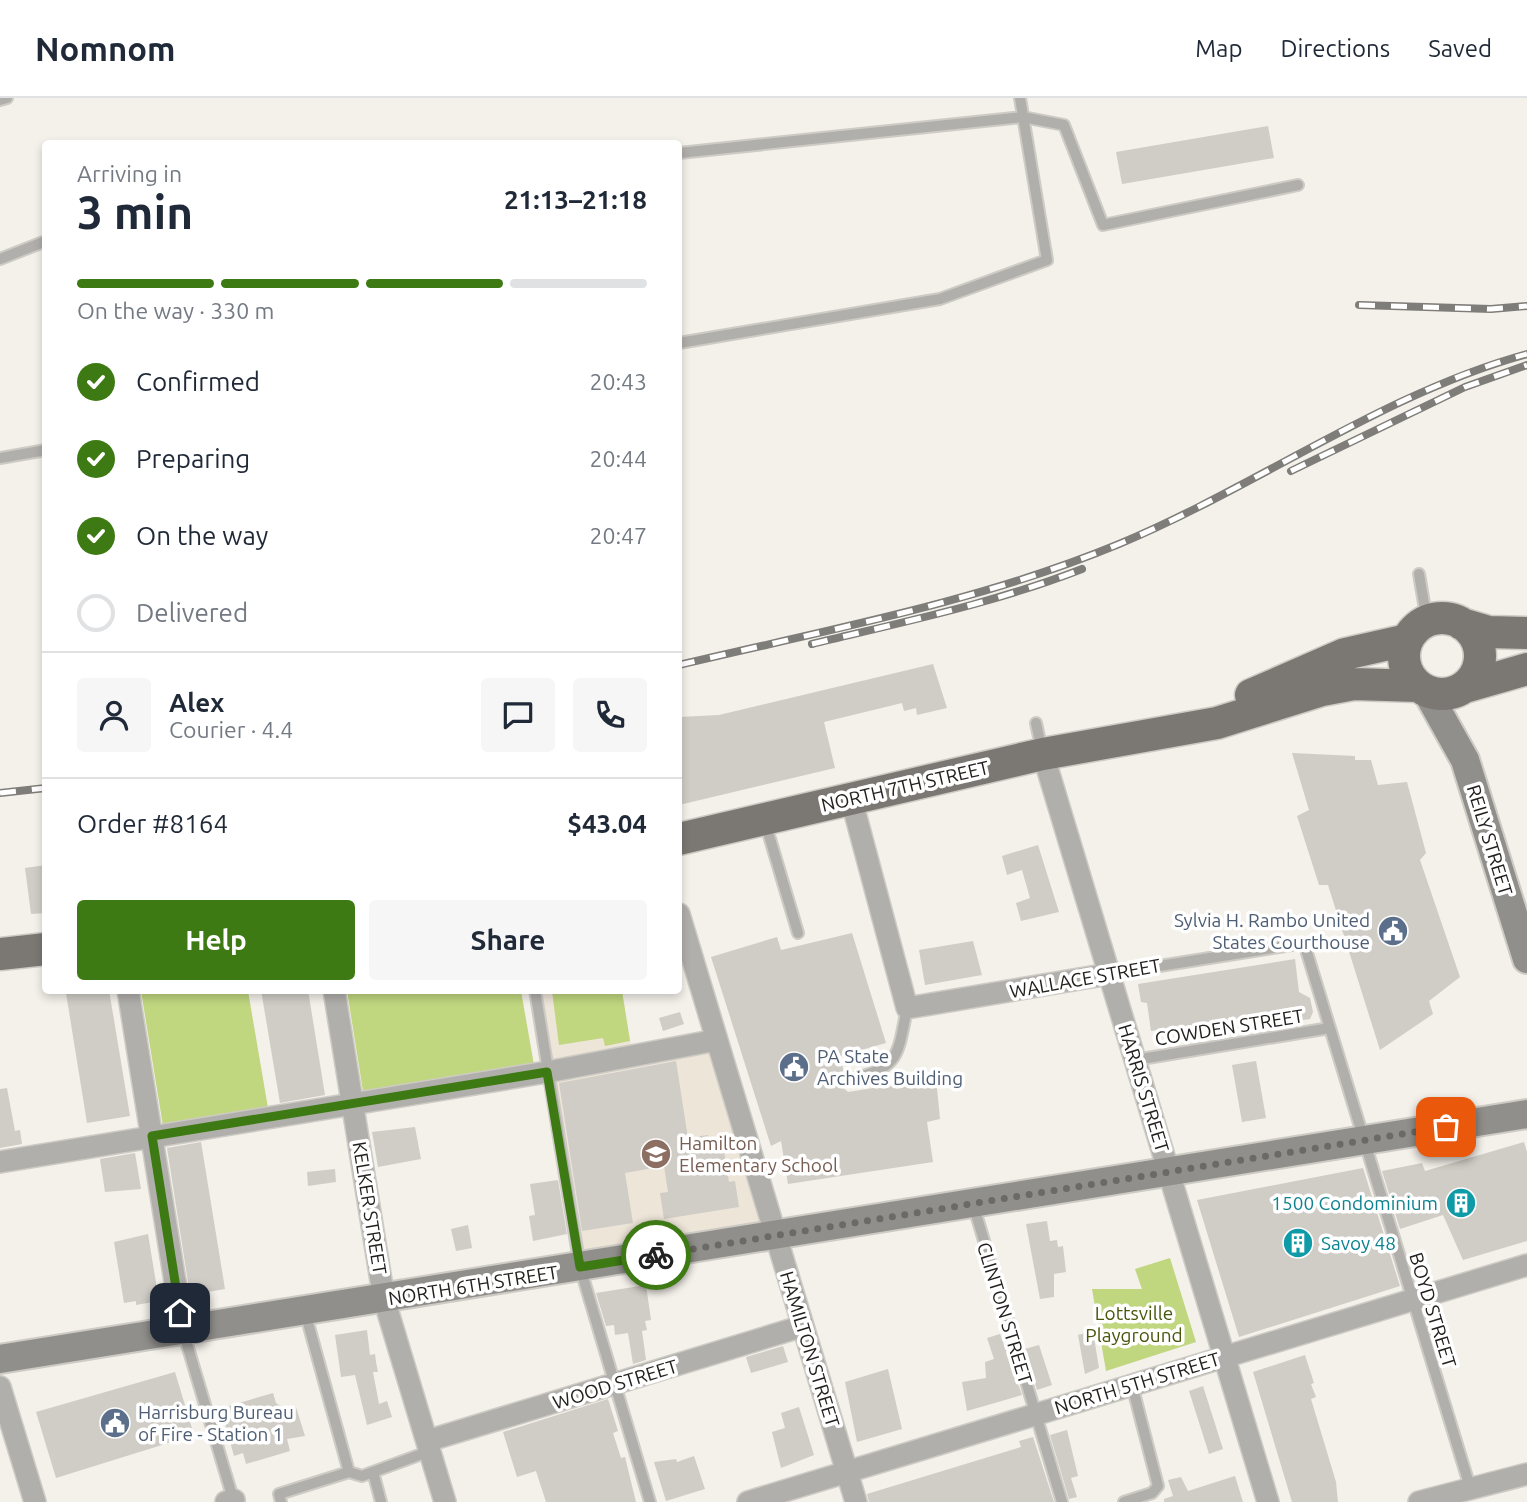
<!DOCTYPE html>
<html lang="en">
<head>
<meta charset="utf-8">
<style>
  :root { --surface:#fff; --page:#f6f6f7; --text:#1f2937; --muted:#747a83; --line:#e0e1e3; --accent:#3e7a13 }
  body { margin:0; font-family:Ubuntu,sans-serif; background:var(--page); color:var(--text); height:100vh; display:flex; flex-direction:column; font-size:26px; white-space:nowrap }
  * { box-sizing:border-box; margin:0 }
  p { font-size:23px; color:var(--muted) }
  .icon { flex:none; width:38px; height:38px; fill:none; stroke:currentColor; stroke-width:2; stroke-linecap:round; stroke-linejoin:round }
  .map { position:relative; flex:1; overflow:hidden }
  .sheet { position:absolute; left:42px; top:42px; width:640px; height:854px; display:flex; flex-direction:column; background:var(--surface); border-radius:7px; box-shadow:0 4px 10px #0003 }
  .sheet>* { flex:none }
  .pin { position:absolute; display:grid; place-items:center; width:60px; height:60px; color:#fff; margin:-30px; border-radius:14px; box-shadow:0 4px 10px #0006 }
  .courier { position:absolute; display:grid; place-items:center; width:70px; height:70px; margin:-35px; border:5px solid #3e7a13; border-radius:50%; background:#fff; color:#222; box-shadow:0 2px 9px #0007 }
  .headline em { font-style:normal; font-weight:700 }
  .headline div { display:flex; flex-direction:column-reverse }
  .headline { display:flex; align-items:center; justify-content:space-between; height:119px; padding:0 35px }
  h1 { font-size:46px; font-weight:700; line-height:52px }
  .bar { display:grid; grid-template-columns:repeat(4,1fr); gap:10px 7px; align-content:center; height:84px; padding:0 35px }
  .bar i { height:9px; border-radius:5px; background:var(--line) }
  .bar .active { background:var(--accent) }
  .bar p { grid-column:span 4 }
  .line { display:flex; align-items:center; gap:18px; padding:0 35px; border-top:2px solid var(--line) }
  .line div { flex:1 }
  .round { display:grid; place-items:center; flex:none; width:74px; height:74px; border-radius:7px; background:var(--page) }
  ol { padding:0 35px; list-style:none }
  li { display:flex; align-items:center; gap:21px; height:77px }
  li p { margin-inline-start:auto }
  li .icon { padding:7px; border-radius:50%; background:var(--accent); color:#fff; stroke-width:4 }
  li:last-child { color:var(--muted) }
  li i { width:38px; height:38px; border:4px solid var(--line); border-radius:50% }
  .primary-button { display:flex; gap:14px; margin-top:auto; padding:14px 35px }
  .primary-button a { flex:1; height:80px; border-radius:7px; background:var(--accent); color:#fff; font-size:28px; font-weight:700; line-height:80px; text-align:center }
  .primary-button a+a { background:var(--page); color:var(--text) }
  header { display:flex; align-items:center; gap:42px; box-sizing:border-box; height:98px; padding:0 35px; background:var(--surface); border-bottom:2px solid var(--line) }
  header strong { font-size:33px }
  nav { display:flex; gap:38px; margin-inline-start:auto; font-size:24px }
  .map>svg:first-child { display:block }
</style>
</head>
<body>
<header>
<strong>Nomnom</strong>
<nav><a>Map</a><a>Directions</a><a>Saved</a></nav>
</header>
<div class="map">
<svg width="1527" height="1404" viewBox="0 0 1527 1404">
  <rect width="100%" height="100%" fill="#f4f0ea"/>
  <path fill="#eee5d9" d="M535 893H622L633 958 717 942 776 1138 580 1169Z"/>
  <path fill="#c0d67f" d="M141 893H248L268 1010 163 1028Z
    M347 893H521L534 967 363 993Z
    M552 893H622L630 943 605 948 603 940 559 947Z
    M1170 1160 1196 1244 1106 1273 1092 1191H1142L1135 1171Z"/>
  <path fill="#d0ccc6" d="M1268 28 1274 60 1122 86 1116 54Z
    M933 566 947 610 917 617 916 610 904 613 902 605 824 624 835 670 679 707V619L719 617Z
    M1292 655 1355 658V662H1371L1378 687 1407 684 1426 755 1420 762 1460 879 1429 903 1433 916 1380 952 1328 787H1319L1297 718 1309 712Z
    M1038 747 1059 814 1021 823 1016 805 1030 800 1022 772 1007 777 1002 758Z
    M46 767V815L31 816 25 770Z
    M852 835 886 945 840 958 844 975 839 986 848 994 936 980 940 1021 927 1024 933 1064 788 1086 781 1043 771 1048 711 859 777 839 781 852Z
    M973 843 982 877 925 887 919 852Z
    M1295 861 1299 894 1310 900 1313 914 1310 921 1296 923 1283 914 1151 933 1147 905 1141 904 1138 886Z
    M83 892H109L130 1018 87 1025 66 895Z
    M261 892H308L325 997 280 1005Z
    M680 914 684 926 663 933 659 920Z
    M676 963 688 1040 708 1037 710 1049 723 1047 729 1084 735 1083 739 1109 664 1121 660 1095 668 1094 664 1068 625 1075 633 1125 582 1133 559 985Z
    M1256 963 1266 1020 1242 1024 1232 967Z
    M7 990 15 1033 20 1032 22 1046 0 1050V991Z
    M415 1029 421 1061 378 1069 372 1034Z
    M201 1044 225 1191 190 1197 167 1050Z
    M1524 1044 1527 1054V1143L1463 1162 1443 1117 1400 1131 1382 1073 1422 1065 1425 1073Z
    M135 1055 141 1091 105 1094 100 1061Z
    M1363 1070 1400 1188 1239 1239 1197 1102Z
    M335 1071 336 1084 308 1088 307 1074Z
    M558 1082 567 1136 533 1143 529 1118 535 1117 530 1086Z
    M1047 1123 1050 1143 1057 1142 1058 1149 1063 1148 1066 1174 1054 1176V1199L1040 1201 1026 1126Z
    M468 1127 472 1150 456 1153 451 1131Z
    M148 1136 159 1203 136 1207V1203L124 1205 114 1144Z
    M646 1187 651 1222 645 1223 647 1232 642 1233 646 1262 633 1266 628 1235 615 1237 614 1227 606 1228 596 1195Z
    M367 1232 370 1257 375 1256 376 1264 378 1274H373L379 1306 387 1303 392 1319 367 1327 355 1277 341 1279 335 1237Z
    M1093 1233 1099 1270 1085 1276 1078 1237Z
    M1000 1236 1022 1297 967 1313 962 1284 986 1280 985 1264 994 1261 987 1240Z
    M1039 1247 1052 1287 1037 1292 1025 1251Z
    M783 1248 788 1264 751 1275 746 1259Z
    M1305 1257 1314 1285 1311 1286 1316 1299 1311 1301 1336 1384 1338 1404H1292L1253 1274Z
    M888 1271 902 1331 857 1344 845 1284Z
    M175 1274 194 1337 56 1380 36 1314Z
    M1203 1288 1223 1351 1209 1356 1189 1293Z
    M273 1295 276 1305 288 1313 296 1309 305 1338 287 1341 290 1353 246 1366 243 1355 234 1358 224 1322 232 1320 229 1308Z
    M608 1301 618 1333 613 1335 621 1360 625 1359 636 1404H546L536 1373 517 1379 503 1334Z
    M799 1309 814 1357 781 1370 772 1334 785 1330 781 1315Z
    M1067 1332 1078 1378 1071 1380 1077 1399 1069 1401 1050 1337Z
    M1033 1339 1054 1404H869L867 1396 1021 1349 1019 1343Z
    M694 1358 705 1391 666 1403 654 1364 676 1361 677 1364Z
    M1235 1378 1243 1404H1164V1401L1173 1398 1168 1382 1181 1379 1188 1393Z"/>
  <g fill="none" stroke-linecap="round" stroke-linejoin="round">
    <g stroke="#cecbc5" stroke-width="14">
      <path id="service" d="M0 2 7 0
        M679 55 1023 19 1064 27 1103 127 1298 87
        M0 161 46 143
        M679 245 940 201 1047 162 1020 0
        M0 360 46 352
        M1419 476 1427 523
        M1036 625 1042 653
        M765 724 798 835
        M1109 876 1304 845 1470 1389
        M535 892 580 1169 650 1404
        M1135 962 1330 930
        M846 983C899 969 897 962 907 910
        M973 1106 1062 1404
        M305 1214 349 1374 362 1378 430 1353
        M183 1233 234 1404
        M373 1374 381 1404
        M281 1404 279 1396 349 1374
        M1124 1404 1152 1395 1158 1388 1132 1287"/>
    </g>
    <g stroke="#cecbc5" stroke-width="24">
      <path id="minor" d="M1043 656 1268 1404
        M851 700 907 910 1109 876
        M679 816 856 1404
        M128 892 183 1233
        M334 892 384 1201 445 1404
        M0 1064 547 974 717 942
        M0 1289 35 1404
        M427 1343 803 1228
        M226 1404 234 1402
        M748 1404 1527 1167
        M1419 1404 1527 1376"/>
    </g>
    <g stroke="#cecbc5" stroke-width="32">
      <path id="secondary" d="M1427 594 1465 662 1527 861
        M0 1261 1527 1016"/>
    </g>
    <g stroke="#cecbc5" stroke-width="35">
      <path id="primary" d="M1404 558a38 38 0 1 1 76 0a38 38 0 1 1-76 0Z
        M1462 526 1489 534 1527 535
        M1465 589 1527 571
        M1251 597 1345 556 1407 542
        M679 741 1043 656 1217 625 1322 592 1354 586 1418 588
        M0 856 46 851"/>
    </g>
    <use href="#service" stroke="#b1afac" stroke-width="10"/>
    <use href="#minor" stroke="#b1afac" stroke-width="21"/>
    <use href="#secondary" stroke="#918f8b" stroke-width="28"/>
    <use href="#primary" stroke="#7b7874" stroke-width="32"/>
    <g stroke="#7f7d79" stroke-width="8">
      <path id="rail" d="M1359 207 1491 211 1527 208
        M1291 373 1465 289 1527 267
        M812 546C903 524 995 505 1082 471
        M679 567C826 532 979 504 1119 446 1256 389 1384 295 1527 256
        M0 695 46 690"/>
    </g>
    <use href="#rail" stroke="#fff" stroke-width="5" stroke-dasharray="16" stroke-linecap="butt"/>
  </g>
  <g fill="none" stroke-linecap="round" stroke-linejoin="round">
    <path stroke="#6c6966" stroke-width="7" stroke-dasharray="0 12.6" d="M656 1157 1446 1029"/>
    <path stroke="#3e7a13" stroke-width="9" d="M180 1215 152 1038 547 974 580 1169 656 1157"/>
  </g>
  <defs>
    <g id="civic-disc" transform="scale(1.575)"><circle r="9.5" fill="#5c6f8a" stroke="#fff"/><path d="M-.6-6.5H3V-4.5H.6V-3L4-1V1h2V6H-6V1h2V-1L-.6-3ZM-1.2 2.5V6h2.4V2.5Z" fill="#fff"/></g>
    <g id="school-disc" transform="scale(1.575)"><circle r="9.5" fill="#8d6e63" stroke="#fff"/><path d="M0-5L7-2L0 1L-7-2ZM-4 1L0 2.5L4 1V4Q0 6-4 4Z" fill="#fff"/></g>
    <g id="building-disc" transform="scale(1.575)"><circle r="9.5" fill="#0f9aa8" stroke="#fff"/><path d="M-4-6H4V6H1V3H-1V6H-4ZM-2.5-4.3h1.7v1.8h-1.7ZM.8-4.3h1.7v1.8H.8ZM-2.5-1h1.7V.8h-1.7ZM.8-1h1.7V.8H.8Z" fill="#fff"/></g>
  </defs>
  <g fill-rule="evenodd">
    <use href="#civic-disc" x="1393" y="833"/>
    <use href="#civic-disc" x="794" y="969"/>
    <use href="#school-disc" x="656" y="1056"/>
    <use href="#building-disc" x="1461" y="1105"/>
    <use href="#building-disc" x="1298" y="1145"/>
    <use href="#civic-disc" x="115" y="1325"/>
  </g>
  <g text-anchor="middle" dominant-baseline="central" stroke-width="7" stroke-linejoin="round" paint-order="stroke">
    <g font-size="19" fill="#22211f" stroke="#fff">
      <text transform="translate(905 688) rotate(-13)">NORTH 7TH STREET</text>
      <text transform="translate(1490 742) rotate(73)">REILY STREET</text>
      <text transform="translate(1085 880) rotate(-10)">WALLACE STREET</text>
      <text transform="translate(1229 929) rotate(-9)">COWDEN STREET</text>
      <text transform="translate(1144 990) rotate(73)">HARRIS STREET</text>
      <text transform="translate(370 1110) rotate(81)">KELKER STREET</text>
      <text transform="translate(473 1187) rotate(-9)">NORTH 6TH STREET</text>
      <text transform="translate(1433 1212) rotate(73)">BOYD STREET</text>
      <text transform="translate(1005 1215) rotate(73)">CLINTON STREET</text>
      <text transform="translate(810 1251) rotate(73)">HAMILTON STREET</text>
      <text transform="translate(1137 1285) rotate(-17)">NORTH 5TH STREET</text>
      <text transform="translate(615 1286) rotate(-17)">WOOD STREET</text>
    </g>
    <g font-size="19" fill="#4e5e75" stroke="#fff" text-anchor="start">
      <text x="1370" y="822" text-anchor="end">Sylvia H. Rambo United<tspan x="1370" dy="22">States Courthouse</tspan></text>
      <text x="817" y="958">PA State<tspan x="817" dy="22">Archives Building</tspan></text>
      <text x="138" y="1314">Harrisburg Bureau<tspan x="138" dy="22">of Fire - Station 1</tspan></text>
    </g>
    <g font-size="19" fill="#785e54" stroke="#fff" text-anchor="start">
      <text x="679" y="1045">Hamilton<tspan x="679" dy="22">Elementary School</tspan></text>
    </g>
    <g font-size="19" fill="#0d838f" stroke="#fff" text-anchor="end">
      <text x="1438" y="1105">1500 Condominium</text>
      <text x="1321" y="1145" text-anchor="start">Savoy 48</text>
    </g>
    <g font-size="19" fill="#48560b" stroke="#fff">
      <text x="1134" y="1215">Lottsville<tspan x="1134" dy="22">Playground</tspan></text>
    </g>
  </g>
</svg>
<div class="pin" style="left:1446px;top:1029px;background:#ea580c"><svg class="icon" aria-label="bag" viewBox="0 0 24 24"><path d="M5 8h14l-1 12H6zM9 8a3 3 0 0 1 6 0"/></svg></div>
<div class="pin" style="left:180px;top:1215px;background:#1f2937"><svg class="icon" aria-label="home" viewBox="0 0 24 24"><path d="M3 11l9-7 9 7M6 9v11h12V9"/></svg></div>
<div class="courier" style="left:656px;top:1157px"><svg class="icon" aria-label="bike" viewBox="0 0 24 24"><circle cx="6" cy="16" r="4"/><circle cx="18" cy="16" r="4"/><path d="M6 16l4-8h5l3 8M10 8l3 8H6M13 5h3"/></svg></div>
<section class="sheet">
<div class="headline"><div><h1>3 min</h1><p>Arriving in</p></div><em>21:13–21:18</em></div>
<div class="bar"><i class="active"></i><i class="active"></i><i class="active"></i><i></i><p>On the way · 330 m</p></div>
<ol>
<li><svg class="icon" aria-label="check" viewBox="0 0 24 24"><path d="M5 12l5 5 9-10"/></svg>Confirmed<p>20:43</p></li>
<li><svg class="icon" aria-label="check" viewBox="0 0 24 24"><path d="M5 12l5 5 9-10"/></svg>Preparing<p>20:44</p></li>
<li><svg class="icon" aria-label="check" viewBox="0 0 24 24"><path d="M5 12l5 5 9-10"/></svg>On the way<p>20:47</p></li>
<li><i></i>Delivered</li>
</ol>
<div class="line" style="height:126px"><a class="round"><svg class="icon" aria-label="person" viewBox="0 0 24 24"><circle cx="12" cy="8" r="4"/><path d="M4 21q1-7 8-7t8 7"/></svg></a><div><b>Alex</b><p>Courier · 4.4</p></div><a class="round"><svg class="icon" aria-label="chat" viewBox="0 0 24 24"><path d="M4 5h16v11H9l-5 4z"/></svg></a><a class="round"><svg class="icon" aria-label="phone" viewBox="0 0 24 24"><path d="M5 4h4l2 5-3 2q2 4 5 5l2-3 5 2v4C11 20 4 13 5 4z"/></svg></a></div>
<div class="line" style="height:91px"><div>Order #8164</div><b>$43.04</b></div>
<div class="primary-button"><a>Help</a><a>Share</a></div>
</section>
</div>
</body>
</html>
